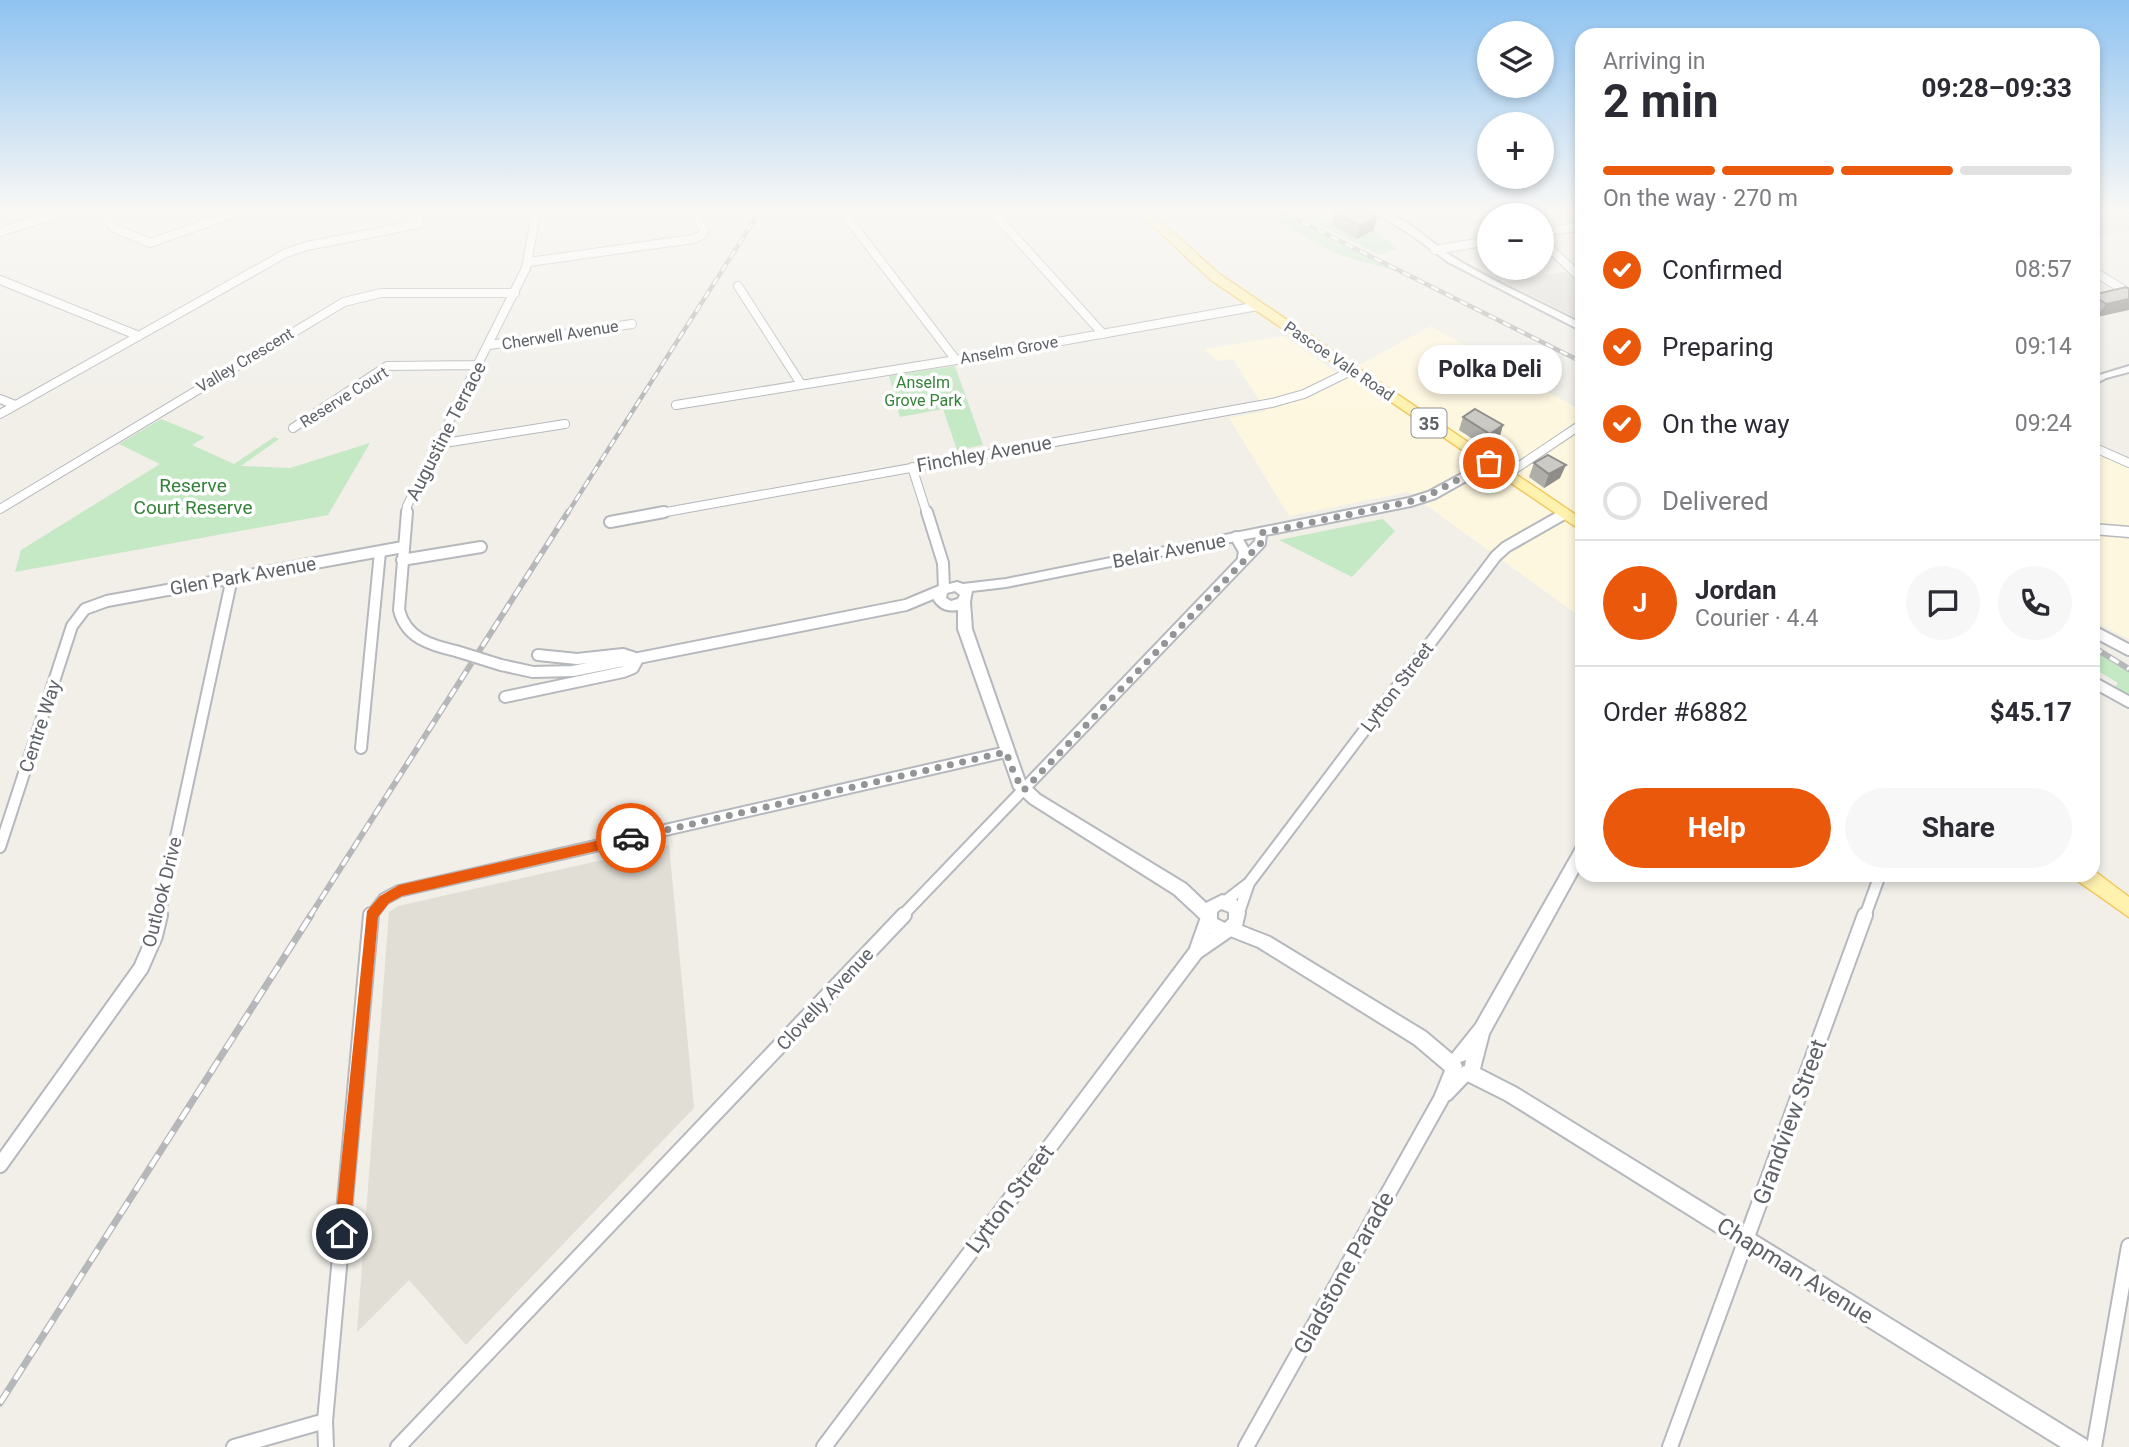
<!DOCTYPE html>
<html lang="en">
<head>
<meta charset="utf-8">
<style>
  :root { --surface:#fff; --page:#f7f7f7; --text:#2b2b33; --muted:#7c7c81; --line:#e1e1e2; --accent:#ea580c }
  body { margin:0; font-family:Roboto,sans-serif; background:var(--page); color:var(--text); height:100vh; display:flex; flex-direction:column; font-size:26px; white-space:nowrap }
  * { box-sizing:border-box; margin:0 }
  p { font-size:23px; color:var(--muted) }
  .icon { flex:none; width:38px; height:38px; fill:none; stroke:currentColor; stroke-width:2; stroke-linecap:round; stroke-linejoin:round }
  .map { position:relative; flex:1; overflow:hidden }
  .drawer { position:absolute; left:1575px; top:28px; width:525px; height:854px; display:flex; flex-direction:column; background:var(--surface); border-radius:21px; box-shadow:0 4px 10px #0003 }
  .drawer>* { flex:none }
  .tools { position:absolute; left:1477px; top:21px; display:grid; gap:14px }
  .tools a { display:grid; place-items:center; width:77px; height:77px; border-radius:50%; background:var(--surface); box-shadow:0 4px 10px #0003; font-size:35px }
  .pin { position:absolute; display:grid; place-items:center; width:60px; height:60px; color:#fff; margin:-30px; border:4px solid #fff; border-radius:50%; box-shadow:0 2px 7px #0007 }
  .courier { position:absolute; display:grid; place-items:center; width:70px; height:70px; margin:-35px; border:5px solid #ea580c; border-radius:50%; background:#fff; color:#222; box-shadow:0 2px 9px #0007 }
  .bubble { position:absolute; height:49px; border-radius:24px; background:var(--surface); box-shadow:0 4px 10px #0003; font-size:23px; font-weight:700; line-height:49px; text-align:center }
  .summary em { font-style:normal; font-weight:700 }
  .summary div { display:flex; flex-direction:column-reverse }
  .summary { display:flex; align-items:center; justify-content:space-between; height:119px; padding:0 28px }
  h1 { font-size:46px; font-weight:700; line-height:52px }
  .bar { display:grid; grid-template-columns:repeat(4,1fr); gap:10px 7px; align-content:center; height:84px; padding:0 28px }
  .bar i { height:9px; border-radius:5px; background:var(--line) }
  .bar .active { background:var(--accent) }
  .bar p { grid-column:span 4 }
  .line { display:flex; align-items:center; gap:18px; padding:0 28px; border-top:2px solid var(--line) }
  .line div { flex:1 }
  .round { display:grid; place-items:center; flex:none; width:74px; height:74px; border-radius:37px; background:var(--page) }
  ol { padding:0 28px; list-style:none }
  li { display:flex; align-items:center; gap:21px; height:77px }
  li p { margin-inline-start:auto }
  li .icon { padding:7px; border-radius:50%; background:var(--accent); color:#fff; stroke-width:4 }
  li:last-child { color:var(--muted) }
  li i { width:38px; height:38px; border:4px solid var(--line); border-radius:50% }
  .action { display:flex; gap:14px; margin-top:auto; padding:14px 28px }
  .action a { flex:1; height:80px; border-radius:42px; background:var(--accent); color:#fff; font-size:28px; font-weight:700; line-height:80px; text-align:center }
  .action a+a { background:var(--page); color:var(--text) }
  .map>svg:first-child { display:block }
</style>
</head>
<body>
<div class="map">
<svg width="2129" height="1447" viewBox="0 0 2129 1447">
  <rect width="100%" height="100%" fill="#f1efe8"/>
  <path fill="#fef7e0" d="M1431 326 1582 411V618L1408 492 1289 516 1229 418 1266 411 1233 359 1217 361 1204 349 1284 336 1341 375Z
    M2093 441 2129 458V639L2093 621Z"/>
  <path fill="#e0deda" d="M1582 269V321L1505 282Z"/>
  <path fill="#e1ded6" d="M2093 208H2117L2129 216V230L2093 237Z
    M669 845 694 1108 466 1345 409 1280 357 1332 389 912 398 906Z"/>
  <path fill="#c5e8c5" d="M1253 208H1271L1396 271 1336 254Z
    M1284 208 1302 215 1310 212 1357 239 1374 230 1398 248 1380 255Z
    M955 366 983 445 957 450 943 409 900 417 889 376Z
    M161 419 205 437 192 445 234 464 274 437 279 439 241 466 290 468 370 443 328 515 15 572 21 550 160 464 119 444Z
    M1383 519 1395 531 1352 577 1279 540Z
    M2093 650 2129 672V699L2113 690 2118 683 2093 668Z"/>
  <g fill="none" stroke-linecap="round" stroke-linejoin="round">
    <g stroke="#b5b8bc" stroke-width="10">
      <path id="minor-far2" d="M100 208 114 228 150 243 249 208
        M840 208 956 360
        M989 208 1103 334
        M1487 208 1494 215
        M0 232 77 208
        M1542 232 1582 226
        M1542 241 1582 279
        M1435 250 1489 241
        M529 262 693 239 702 235 704 230 691 208
        M2093 271 2129 293
        M0 280 139 336
        M738 286 801 384
        M489 345 632 324
        M0 399 15 405
        M676 405 956 360 1258 306
        M0 414 286 253 307 246 419 224 415 208
        M293 428 387 366 479 365
        M438 444 565 424
        M2093 447 2129 463
        M912 467 927 514
        M1506 475 1582 424
        M0 509 344 302 381 293H515
        M406 514 407 506 526 268 537 208
        M655 514 1272 403 1304 394 1353 370"/>
    </g>
    <g stroke="#b5b8bc" stroke-width="14">
      <path id="minor-far1" d="M407 512 399 610C406 638 430 645 456 651
        M927 512 943 563 944 589
        M610 522 664 512
        M1236 537 1244 551 1243 558
        M402 560 481 547
        M2093 631 2129 650
        M501 665 533 672 573 671 906 605 942 590
        M2093 682 2129 702
        M505 697 623 672 633 668 638 659 623 654 577 659 538 655
        M361 748 380 552
        M0 847 72 626 85 609 107 601 403 547
        M1223 903 1249 883 1496 556 1506 547 1564 514
        M1238 915 1249 883
        M159 916 232 578
        M371 916 384 899 399 891 1006 752
        M902 916 1260 543 1261 533
        M1865 916 1880 875"/>
    </g>
    <g stroke="#b5b8bc" stroke-width="18">
      <path id="minor" d="M1196 952 1208 918
        M1446 1094 1466 1073
        M0 1165 141 968 155 936 160 915
        M234 1447 325 1421
        M326 1447 325 1421 371 915
        M398 1447 904 915
        M824 1447 1196 952 1228 930
        M1246 1447 1441 1099 1454 1067
        M1670 1447 1865 915
        M2094 1447 2129 1246"/>
    </g>
    <g stroke="#b5b8bc" stroke-width="4">
      <path id="tertiary" d="M1367 208C1398 208 1430 243 1456 259 1496 283 1540 302 1582 324V331L1448 262 1410 234Z
        M2124 208H2129V212Z
        M2129 366V372L2106 378 2093 385V377Z
        M1489 459 1495 463 1493 466 1436 498 1411 506 1006 587 972 591 970 602 972 629 1025 781 1040 795 1186 884 1206 903 1222 895 1236 899 1245 913 1242 926 1270 937 1426 1032 1452 1054 1476 1024 1577 846 1582 845V865L1489 1034 1480 1069 1517 1088 2087 1440 2090 1447H2061L1505 1100 1463 1079 1460 1073 1465 1066 1466 1060 1460 1062 1462 1066 1459 1072 1453 1074 1447 1072 1414 1044 1258 947 1230 936 1222 937 1209 933 1201 919 1174 894 1030 803 1014 788 958 629V610C947 612 938 608 933 598L938 587 957 582 963 584 1006 579 1409 498 1428 492ZM955 591 960 595 958 599 951 601 946 598 947 593ZM1221 909 1229 912V919L1225 923 1217 919V912Z"/>
    </g>
    <g stroke="#b6babf" stroke-width="3">
      <path id="secondary" d="M2093 524 2129 527V537L2093 534Z"/>
    </g>
    <g stroke="#f2c960" stroke-width="3">
      <path id="primary" d="M1134 208H1146L1219 274 1582 519V531L1211 280Z
        M2093 870 2129 897V917L2078 881 2075 875H2093Z"/>
    </g>
    <use href="#minor-far2" stroke="#fff" stroke-width="8"/>
    <use href="#minor-far1" stroke="#fff" stroke-width="10"/>
    <use href="#minor" stroke="#fff" stroke-width="14"/>
    <use href="#tertiary" fill="#fff" fill-rule="evenodd"/>
    <use href="#secondary" fill="#fff" fill-rule="evenodd"/>
    <use href="#primary" fill="#fff2af" fill-rule="evenodd"/>
    <g stroke="#b6b7b8" stroke-width="4.5">
      <path id="rail-far2" d="M1274 208 1582 362
        M567 514 762 208"/>
    </g>
    <g stroke="#b6b7b8" stroke-width="6">
      <path id="rail-far1" d="M2093 647 2129 669
        M310 916 568 512"/>
    </g>
    <g stroke="#b6b7b8" stroke-width="7">
      <path id="rail" d="M0 1403 311 915"/>
    </g>
    <use href="#rail-far2" stroke="#fff" stroke-width="2.5" stroke-dasharray="8" stroke-linecap="butt"/>
    <use href="#rail-far1" stroke="#fff" stroke-width="3.5" stroke-dasharray="10" stroke-linecap="butt"/>
    <use href="#rail" stroke="#fff" stroke-width="4.5" stroke-dasharray="14" stroke-linecap="butt"/>
    <g stroke="#b5b8bc" stroke-width="14" stroke-linecap="butt">
      <path id="minor-bridge" d="M456 651 501 665"/>
    </g>
    <use href="#minor-bridge" stroke="#fff" stroke-width="10"/>
  </g>
  <path fill="#afaea9" d="M1334 212 1374 230 1357 239 1332 225Z
    M2126 287 2097 317 2093 315V294Z
    M1463 417 1503 425 1499 439 1485 447 1459 430Z
    M1534 463 1560 478 1544 488 1529 477Z"/>
  <path fill="#8f8d8a" d="M1377 218 1374 230 1357 239 1360 226Z
    M2129 299V310L2097 317 2106 304Z
    M1503 425 1499 439 1485 447 1490 434Z
    M1566 465 1560 478 1544 488 1549 474Z"/>
  <path fill="#cccac5" stroke="#8f8d8a" stroke-width="2" d="M1342 208H1360L1377 218 1360 226 1334 212Z
    M2126 287 2129 289V299L2106 304 2093 295Z
    M1475 409 1503 425 1490 434 1463 417Z
    M1548 455 1566 465 1549 474 1534 463Z"/>
  <linearGradient id="sky" x2="0" y2="1"><stop stop-color="#8fc3f1"/><stop offset="0.51" stop-color="#f9f8f5"/><stop offset="1" stop-color="#f9f8f5" stop-opacity="0"/></linearGradient>
  <rect width="2129" height="411" fill="url(#sky)"/>
  <path fill="#ea580c" d="M631 833 637 838 631 843 402 896 389 903 378 917 350 1234 348 1240 342 1242 337 1240 334 1234 367 911 380 896 399 885Z"/>
  <g fill="none" stroke-linecap="round" stroke-linejoin="round">
    <path stroke="#929495" stroke-width="7" stroke-dasharray="0 12.6" d="M631 838 1006 752 1015 776 1024 790 1261 543V533L1422 499 1489 463"/>
  </g>
  <g text-anchor="middle" dominant-baseline="central" stroke-width="7" stroke-linejoin="round" paint-order="stroke">
    <g font-size="16" fill="#5f6368" stroke="#fff">
      <text transform="translate(560 335) rotate(-9)">Cherwell Avenue</text>
      <text transform="translate(1009 350) rotate(-10)">Anselm Grove</text>
      <text transform="translate(245 360) rotate(-31)">Valley Crescent</text>
      <text transform="translate(1339 361) rotate(34)">Pascoe Vale Road</text>
      <text transform="translate(344 397) rotate(-32)">Reserve Court</text>
    </g>
    <g font-size="16" fill="#348238" stroke="#fff">
      <text x="923" y="382">Anselm<tspan x="923" dy="18">Grove Park</tspan></text>
    </g>
    <rect fill="#fff" stroke="#8f9295" stroke-width="2" x="1411.5" y="408.5" width="35" height="29" rx="5"/>
    <g font-size="18" font-weight="bold" fill="#5f6368">
      <text x="1429" y="423">35</text>
    </g>
    <g font-size="19" fill="#5f6368" stroke="#fff">
      <text transform="translate(446 431) rotate(-63)">Augustine Terrace</text>
      <text transform="translate(984 454) rotate(-10)">Finchley Avenue</text>
      <text transform="translate(1169 551) rotate(-11)">Belair Avenue</text>
      <text transform="translate(243 576) rotate(-10)">Glen Park Avenue</text>
      <text transform="translate(1397 687) rotate(-53)">Lytton Street</text>
      <text transform="translate(40 726) rotate(-72)">Centre Way</text>
      <text transform="translate(162 892) rotate(-76)">Outlook Drive</text>
      <text transform="translate(825 999) rotate(-47)">Clovelly Avenue</text>
    </g>
    <g font-size="19" fill="#348238" stroke="#fff">
      <text x="193" y="485">Reserve<tspan x="193" dy="22">Court Reserve</tspan></text>
    </g>
    <g font-size="23" fill="#5f6368" stroke="#fff">
      <text transform="translate(1790 1122) rotate(-70)">Grandview Street</text>
      <text transform="translate(1010 1199) rotate(-53)">Lytton Street</text>
      <text transform="translate(1795 1271) rotate(32)">Chapman Avenue</text>
      <text transform="translate(1344 1273) rotate(-61)">Gladstone Parade</text>
    </g>
  </g>
</svg>
<div class="tools">
<a><svg class="icon" aria-label="layers" viewBox="0 0 24 24"><path d="M12 4l9 5-9 5-9-5zM3 14l9 5 9-5"/></svg></a>
<a>+</a>
<a>−</a>
</div>
<div class="pin" style="left:1489px;top:463px;background:#ea580c"><svg class="icon" aria-label="bag" viewBox="0 0 24 24"><path d="M5 8h14l-1 12H6zM9 8a3 3 0 0 1 6 0"/></svg></div>
<div class="pin" style="left:342px;top:1234px;background:#1f2937"><svg class="icon" aria-label="home" viewBox="0 0 24 24"><path d="M3 11l9-7 9 7M6 9v11h12V9"/></svg></div>
<div class="courier" style="left:631px;top:838px"><svg class="icon" aria-label="car" viewBox="0 0 24 24"><path d="M5 17H2v-5l4-1 3-4h7l3 4 3 1v5h-3M9 17h6M6 11h13"/><circle cx="7" cy="17" r="2"/><circle cx="17" cy="17" r="2"/></svg></div>
<div class="bubble" style="left:1418px;top:345px;width:144px">Polka Deli</div>
<section class="drawer">
<div class="summary"><div><h1>2 min</h1><p>Arriving in</p></div><em>09:28–09:33</em></div>
<div class="bar"><i class="active"></i><i class="active"></i><i class="active"></i><i></i><p>On the way · 270 m</p></div>
<ol>
<li><svg class="icon" aria-label="check" viewBox="0 0 24 24"><path d="M5 12l5 5 9-10"/></svg>Confirmed<p>08:57</p></li>
<li><svg class="icon" aria-label="check" viewBox="0 0 24 24"><path d="M5 12l5 5 9-10"/></svg>Preparing<p>09:14</p></li>
<li><svg class="icon" aria-label="check" viewBox="0 0 24 24"><path d="M5 12l5 5 9-10"/></svg>On the way<p>09:24</p></li>
<li><i></i>Delivered</li>
</ol>
<div class="line" style="height:126px"><b class="round" style="background:var(--accent);color:#fff">J</b><div><b>Jordan</b><p>Courier · 4.4</p></div><a class="round"><svg class="icon" aria-label="chat" viewBox="0 0 24 24"><path d="M4 5h16v11H9l-5 4z"/></svg></a><a class="round"><svg class="icon" aria-label="phone" viewBox="0 0 24 24"><path d="M5 4h4l2 5-3 2q2 4 5 5l2-3 5 2v4C11 20 4 13 5 4z"/></svg></a></div>
<div class="line" style="height:91px"><div>Order #6882</div><b>$45.17</b></div>
<div class="action"><a>Help</a><a>Share</a></div>
</section>
</div>
</body>
</html>
